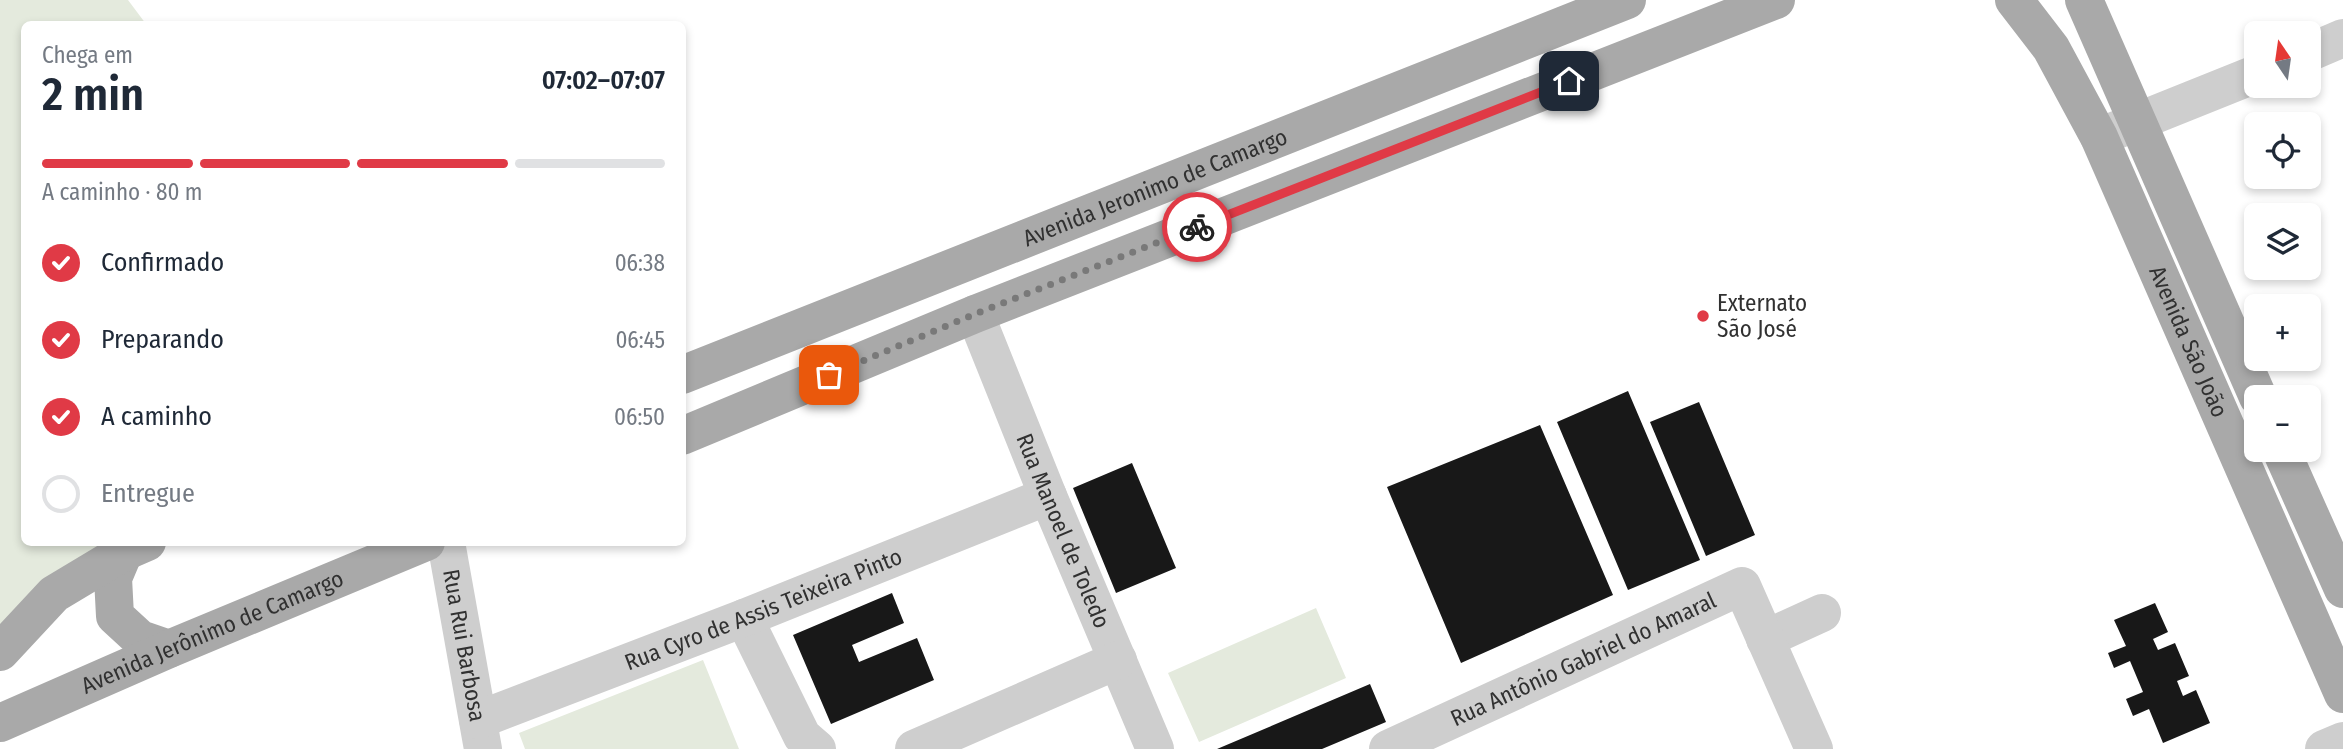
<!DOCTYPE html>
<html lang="pt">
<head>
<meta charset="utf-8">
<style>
  :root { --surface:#fff; --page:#f2f2f3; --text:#1f2937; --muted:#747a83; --line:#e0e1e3; --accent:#e03a46 }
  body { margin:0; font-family:"Fira Sans Condensed",sans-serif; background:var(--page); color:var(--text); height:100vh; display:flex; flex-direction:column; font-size:26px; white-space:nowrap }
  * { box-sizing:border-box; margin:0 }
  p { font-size:23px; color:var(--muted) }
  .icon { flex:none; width:38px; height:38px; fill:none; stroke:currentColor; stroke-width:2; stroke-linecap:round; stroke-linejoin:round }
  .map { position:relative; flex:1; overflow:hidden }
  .details { position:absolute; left:21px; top:21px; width:665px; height:525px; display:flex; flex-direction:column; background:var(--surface); border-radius:10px; box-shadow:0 4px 10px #0003 }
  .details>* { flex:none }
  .needle { width:46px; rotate:347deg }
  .fabs { position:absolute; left:2244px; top:21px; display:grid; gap:14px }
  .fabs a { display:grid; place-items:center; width:77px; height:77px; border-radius:10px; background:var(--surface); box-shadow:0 4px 10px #0003; font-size:35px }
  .pin { position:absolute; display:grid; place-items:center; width:60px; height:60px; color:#fff; margin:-30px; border-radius:14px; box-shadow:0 4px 10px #0006 }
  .courier { position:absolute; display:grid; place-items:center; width:70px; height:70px; margin:-35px; border:5px solid #e03a46; border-radius:50%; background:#fff; color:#222; box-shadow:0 2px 9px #0007 }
  .head em { font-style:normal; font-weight:600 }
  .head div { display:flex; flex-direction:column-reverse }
  .head { display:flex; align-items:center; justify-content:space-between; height:119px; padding:0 21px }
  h1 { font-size:46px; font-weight:600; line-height:52px }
  .bar { display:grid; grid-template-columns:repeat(4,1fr); gap:10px 7px; align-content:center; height:84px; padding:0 21px }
  .bar i { height:9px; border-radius:5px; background:var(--line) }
  .bar .current { background:var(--accent) }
  .bar p { grid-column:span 4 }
  ol { padding:0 21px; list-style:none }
  li { display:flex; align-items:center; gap:21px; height:77px }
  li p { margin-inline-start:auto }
  li .icon { padding:7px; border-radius:50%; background:var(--accent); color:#fff; stroke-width:4 }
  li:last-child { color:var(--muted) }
  li i { width:38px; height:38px; border:4px solid var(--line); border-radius:50% }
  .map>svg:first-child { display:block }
</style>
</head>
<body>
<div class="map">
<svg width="2343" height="749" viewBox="0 0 2343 749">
  <rect width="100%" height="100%" fill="#fff"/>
  <path fill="#e4eadd" d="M0 0H128L146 24H24V542L103 543 0 632Z
    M1316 608 1346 678 1199 742 1168 673Z
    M703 660 739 749H525L519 733Z"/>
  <path fill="#181818" d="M1628 391 1700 560 1628 590 1557 422Z
    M1699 402 1755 535 1706 556 1650 422Z
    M1540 425 1613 595 1461 663 1387 487Z
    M1132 463 1176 568 1116 593 1073 488Z
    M892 593 904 623 852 645 859 662 917 638 934 680 831 724 793 635Z
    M2155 603 2168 632 2153 639 2158 650 2175 643 2189 676 2177 681 2183 696 2196 690 2210 723 2163 743 2149 709 2133 716 2126 699 2143 692 2130 661 2114 668 2108 653 2126 646 2114 620Z
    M1370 684 1386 722 1322 749H1217Z"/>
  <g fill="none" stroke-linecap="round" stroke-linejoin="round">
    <g stroke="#cecece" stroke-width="38">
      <path d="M2308 53 2343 38"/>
      <path d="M2099 137 2256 74"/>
      <path id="s1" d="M975 314 1048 496 1155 749"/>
      <path id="s2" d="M446 542 483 749"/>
      <path d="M744 618 802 736 817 749"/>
      <path d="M1765 639 1822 613"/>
      <path id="s3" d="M478 720 744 618 1048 496"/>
      <path d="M914 749 1118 660"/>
      <path id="s4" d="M1388 749 1742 586 1814 749"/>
      <path d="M2324 749 2343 741"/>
    </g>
    <g stroke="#a9a9a9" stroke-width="38">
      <path id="s5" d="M2014 0 2051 48 2099 137 2343 694"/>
      <path d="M2084 0 2258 397"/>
      <path id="s6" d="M682 375 1627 0"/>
      <path d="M682 436 975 314 1776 0"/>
      <path d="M2281 450 2343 589"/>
      <path d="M124 552 113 578 115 616 140 639 169 649"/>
      <path d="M0 652 54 594 124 552 147 542"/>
      <path id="s7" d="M0 723 169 649 426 542"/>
    </g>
  </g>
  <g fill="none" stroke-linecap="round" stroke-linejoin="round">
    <path stroke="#797979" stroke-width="7" stroke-dasharray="0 12.6" d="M829 375 975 314 1197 227"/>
    <path stroke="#e03a46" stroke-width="9" d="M1197 227 1569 81"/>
  </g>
  <circle fill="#e03a46" stroke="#fff" stroke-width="2.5" cx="1703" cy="316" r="7"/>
  <g text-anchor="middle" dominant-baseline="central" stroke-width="7" stroke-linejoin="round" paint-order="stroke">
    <g font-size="23" fill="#313131" stroke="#fff">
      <text stroke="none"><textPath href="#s6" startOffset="509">Avenida Jeronimo de Camargo</textPath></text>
      <text stroke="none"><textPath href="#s5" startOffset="385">Avenida São João</textPath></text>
      <text stroke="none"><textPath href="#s1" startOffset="234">Rua Manoel de Toledo</textPath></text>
      <text stroke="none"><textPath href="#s3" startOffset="306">Rua Cyro de Assis Teixeira Pinto</textPath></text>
      <text stroke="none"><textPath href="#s7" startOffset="231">Avenida Jerônimo de Camargo</textPath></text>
      <text stroke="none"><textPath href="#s2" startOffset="105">Rua Rui Barbosa</textPath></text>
      <text stroke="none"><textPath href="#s4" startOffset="215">Rua Antônio Gabriel do Amaral</textPath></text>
    </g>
    <g font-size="23" fill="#313131" stroke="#fff" text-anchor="start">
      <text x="1717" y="303">Externato<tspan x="1717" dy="26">São José</tspan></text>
    </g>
  </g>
</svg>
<div class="fabs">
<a><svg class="needle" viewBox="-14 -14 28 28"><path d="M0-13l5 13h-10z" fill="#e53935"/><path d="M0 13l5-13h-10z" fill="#747a83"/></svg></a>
<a><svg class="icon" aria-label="locate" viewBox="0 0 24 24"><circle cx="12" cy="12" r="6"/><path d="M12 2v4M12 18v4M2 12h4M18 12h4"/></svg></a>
<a><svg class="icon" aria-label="layers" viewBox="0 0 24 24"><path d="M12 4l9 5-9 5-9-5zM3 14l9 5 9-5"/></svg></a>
<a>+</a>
<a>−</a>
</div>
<div class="pin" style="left:829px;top:375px;background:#ea580c"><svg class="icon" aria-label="bag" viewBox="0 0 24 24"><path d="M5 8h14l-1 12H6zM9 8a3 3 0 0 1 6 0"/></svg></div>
<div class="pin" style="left:1569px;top:81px;background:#1f2937"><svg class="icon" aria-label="home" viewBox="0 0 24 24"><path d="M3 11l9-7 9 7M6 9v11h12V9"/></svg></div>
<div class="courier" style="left:1197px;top:227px"><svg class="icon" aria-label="bike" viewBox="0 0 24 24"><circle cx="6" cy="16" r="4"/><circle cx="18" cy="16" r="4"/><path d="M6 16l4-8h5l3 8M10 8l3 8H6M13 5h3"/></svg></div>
<section class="details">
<div class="head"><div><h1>2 min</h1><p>Chega em</p></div><em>07:02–07:07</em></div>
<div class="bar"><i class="current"></i><i class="current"></i><i class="current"></i><i></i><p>A caminho · 80 m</p></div>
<ol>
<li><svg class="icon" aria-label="check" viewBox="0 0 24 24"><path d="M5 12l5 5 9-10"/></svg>Confirmado<p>06:38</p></li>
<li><svg class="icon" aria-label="check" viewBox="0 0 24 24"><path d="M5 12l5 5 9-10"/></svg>Preparando<p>06:45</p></li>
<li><svg class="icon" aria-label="check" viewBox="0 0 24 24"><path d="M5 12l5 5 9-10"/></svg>A caminho<p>06:50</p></li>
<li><i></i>Entregue</li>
</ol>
</section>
</div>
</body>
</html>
